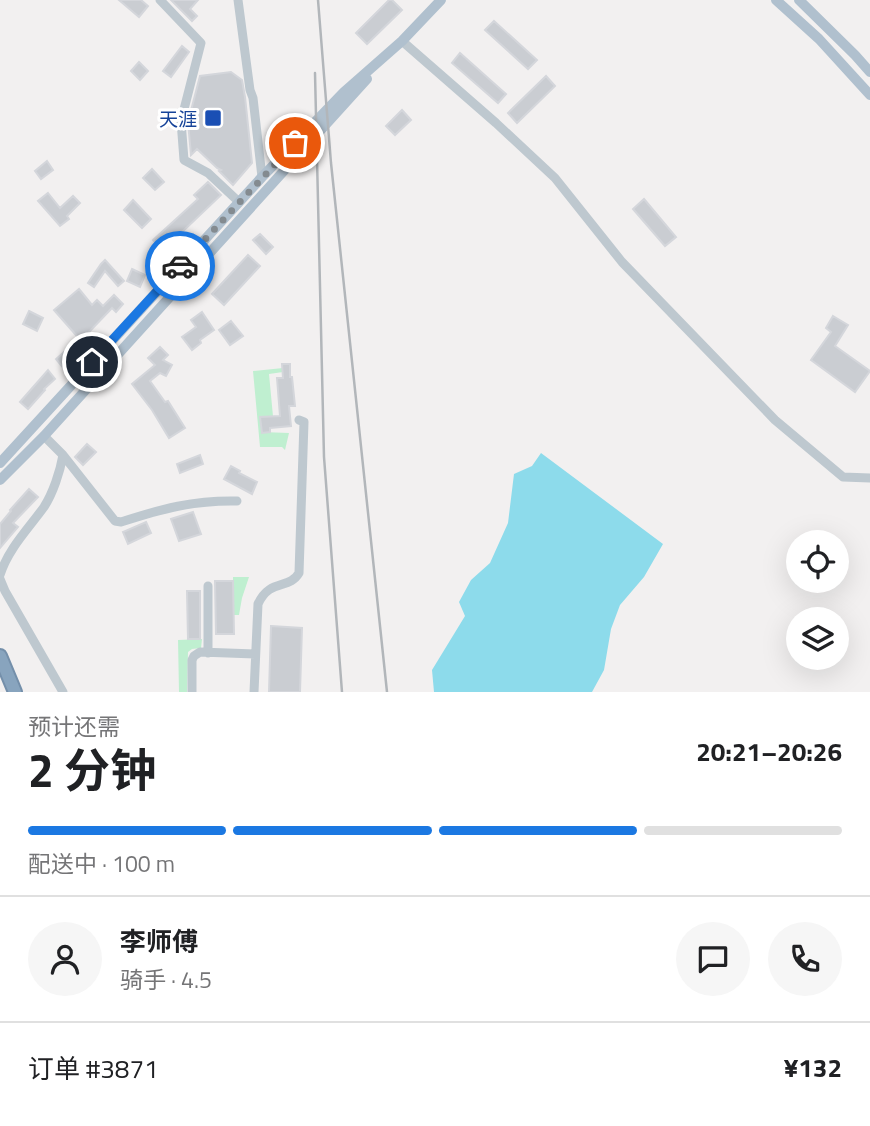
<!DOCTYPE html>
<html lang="zh">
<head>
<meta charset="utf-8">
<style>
  :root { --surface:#fff; --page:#f6f6f6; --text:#202124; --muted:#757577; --line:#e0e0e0; --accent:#1b78e2 }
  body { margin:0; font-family:"Titillium Web","Noto Sans SC",sans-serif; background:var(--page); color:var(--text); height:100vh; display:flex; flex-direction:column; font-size:26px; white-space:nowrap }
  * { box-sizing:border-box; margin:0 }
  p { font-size:23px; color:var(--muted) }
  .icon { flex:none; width:38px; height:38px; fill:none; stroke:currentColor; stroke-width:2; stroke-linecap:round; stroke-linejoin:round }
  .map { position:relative; height:692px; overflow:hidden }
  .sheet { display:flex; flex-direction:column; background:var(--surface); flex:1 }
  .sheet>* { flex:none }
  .controls { position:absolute; left:786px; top:530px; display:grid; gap:14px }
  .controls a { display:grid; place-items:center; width:63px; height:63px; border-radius:50%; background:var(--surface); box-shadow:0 7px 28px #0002; font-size:35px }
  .pin { position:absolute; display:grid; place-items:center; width:60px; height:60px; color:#fff; margin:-30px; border:4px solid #fff; border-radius:50%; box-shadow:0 2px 7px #0007 }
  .courier { position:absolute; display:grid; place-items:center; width:70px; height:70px; margin:-35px; border:5px solid #1b78e2; border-radius:50%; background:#fff; color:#222; box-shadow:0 2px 9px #0007 }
  .head em { font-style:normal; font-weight:700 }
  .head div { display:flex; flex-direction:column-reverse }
  .head { display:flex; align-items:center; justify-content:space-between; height:119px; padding:0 28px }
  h1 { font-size:46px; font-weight:700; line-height:52px }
  .bar { display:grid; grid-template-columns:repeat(4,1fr); gap:10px 7px; align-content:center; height:84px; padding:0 28px }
  .bar i { height:9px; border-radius:5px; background:var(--line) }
  .bar .active { background:var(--accent) }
  .bar p { grid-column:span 4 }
  .line { display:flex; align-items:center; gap:18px; padding:0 28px; border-top:2px solid var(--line) }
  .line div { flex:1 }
  .round { display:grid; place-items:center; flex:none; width:74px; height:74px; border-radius:37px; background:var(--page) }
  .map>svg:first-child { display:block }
</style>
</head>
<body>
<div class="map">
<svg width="870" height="692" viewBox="0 0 870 692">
  <rect width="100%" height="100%" fill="#f2f0f0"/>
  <path fill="#bfefd0" d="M283 368V372L269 374 274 427 260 418 262 432 289 433 285 450 282 447H260L253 371Z
    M233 577H249L242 598 239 615H233Z
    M202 639 201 648 192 649 188 652 187 692H179L178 640Z"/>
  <path fill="#8ddbeb" d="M541 453 663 544 644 577 620 605 611 629 604 670 592 692H434L432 670 465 616 459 602 471 580 490 563 508 523 514 474 532 466Z"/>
  <path fill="#cacdd2" stroke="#d4d6db" stroke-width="2" d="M119 0H141L148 6 139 17Z
    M171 0H198L190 9 197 16 192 21Z
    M389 0H392L402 10 367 44 356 33Z
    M494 21 537 60 528 69 485 30Z
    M182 46 189 52 171 77 163 71Z
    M460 53 506 94 498 103 452 63Z
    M139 62 148 71 140 80 131 71Z
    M231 72 242 80 245 97 252 163 233 185 219 171 221 170 217 168 197 149 191 155 188 122 200 76Z
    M546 76 555 86 517 123 508 113Z
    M402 110 411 120 395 135 386 126Z
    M47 161 53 170 41 179 35 171Z
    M152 169 164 182 155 190 143 178Z
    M208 182 221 195 180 234 181 235 164 251 153 240 198 199 194 195Z
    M48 193 60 208 73 196 80 203 67 216 69 219 60 226 38 201Z
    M644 199 676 237 665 246 633 209Z
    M133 200 151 219 142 228 124 210Z
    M260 234 273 247 266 254 253 240Z
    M248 255 260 266 224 305 212 294Z
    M105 260 124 281 118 286 105 271 94 287 88 283 101 264Z
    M132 269 145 275 140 287 127 281Z
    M79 289 92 305 97 300 103 306 114 295 123 304 116 312 112 308 89 332 92 335 83 343 54 310Z
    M29 311 43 318 37 331 23 324Z
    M202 312 214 330 200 340 201 343 192 350 182 337 196 327 191 320Z
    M833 316 848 325 835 346 870 371 855 392 811 360 831 332 826 328Z
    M231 321 243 336 230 345 219 330Z
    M72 345 81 355 65 370 56 359Z
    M160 347 168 355 163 360 172 365 166 376 160 373 150 381 165 402 168 401 185 428 169 438 152 410 132 384 155 365 148 358Z
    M282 364H290V377H292L295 406H289L291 426 270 428V432L262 433 260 417 280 416 277 378H283Z
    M48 370 55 379 44 389 45 390 28 409 20 402Z
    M87 444 96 452 83 465 75 457Z
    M200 455 203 464 180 473 177 464Z
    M231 466 240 471 239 473 257 482 252 494 224 479Z
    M29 489 38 497 13 523 18 527 0 548V524L11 511 10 510Z
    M193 512 201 534 179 541 171 519Z
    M146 522 151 533 128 544 123 532Z
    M215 581H233L234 634H216Z
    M187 591H200V639H188Z
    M271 626 302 628 300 692H269Z"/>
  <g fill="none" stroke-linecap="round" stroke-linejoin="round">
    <g stroke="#748faa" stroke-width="16">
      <path id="highway" d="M0 656 15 692"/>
    </g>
    <path stroke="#bec8cf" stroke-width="9" d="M160 0 201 43 181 121 184 160 208 173 239 202
      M238 0 250 90 253 98 262 177
      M402 41 496 123 555 178 622 262 775 420 843 477 870 478
      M44 436 63 455 115 521 121 522C161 509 194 500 237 501
      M0 575C8 549 29 528 44 507 53 493 60 472 63 455
      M0 579 5 591 63 692
      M208 586V653
      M192 692V660L194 656 200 652 255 654
      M254 692 258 604C270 578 289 590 299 573L304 422 299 420"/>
    <path stroke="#b0c0ce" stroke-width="10" d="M776 0 819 39 870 95
      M799 0 855 55 870 72
      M0 463 262 177 344 92 402 41 441 0
      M0 480 44 436 367 79"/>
    <use href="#highway" stroke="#88a4be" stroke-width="12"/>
    <path stroke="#b2b6ba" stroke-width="2.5" d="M318 0 331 163 387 692
      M315 73 324 457 342 692"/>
  </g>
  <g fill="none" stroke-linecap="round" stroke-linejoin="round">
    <path stroke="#848b90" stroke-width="7" stroke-dasharray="0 12.6" d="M180 266 295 143"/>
    <path stroke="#1b78e2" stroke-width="9" d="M92 362 180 266"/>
  </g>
  <rect fill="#1a4fb4" stroke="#fff" stroke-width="2.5" x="204" y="109" width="18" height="18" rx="3.5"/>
  <g text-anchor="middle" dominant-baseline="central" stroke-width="6" stroke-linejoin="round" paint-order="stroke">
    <g font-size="19" fill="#164399" stroke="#fff" text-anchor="end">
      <text x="197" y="118">天涯</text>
    </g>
  </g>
</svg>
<div class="controls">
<a><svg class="icon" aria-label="locate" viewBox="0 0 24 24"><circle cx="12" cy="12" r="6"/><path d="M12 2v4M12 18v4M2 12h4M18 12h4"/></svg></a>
<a><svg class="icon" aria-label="layers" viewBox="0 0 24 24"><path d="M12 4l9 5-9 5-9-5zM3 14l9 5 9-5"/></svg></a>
</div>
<div class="pin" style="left:295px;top:143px;background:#ea580c"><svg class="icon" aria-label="bag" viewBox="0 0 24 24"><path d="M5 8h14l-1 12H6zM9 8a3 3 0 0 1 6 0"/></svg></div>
<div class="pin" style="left:92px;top:362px;background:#1f2937"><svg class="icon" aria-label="home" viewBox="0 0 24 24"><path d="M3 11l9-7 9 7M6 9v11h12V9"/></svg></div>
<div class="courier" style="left:180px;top:266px"><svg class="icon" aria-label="car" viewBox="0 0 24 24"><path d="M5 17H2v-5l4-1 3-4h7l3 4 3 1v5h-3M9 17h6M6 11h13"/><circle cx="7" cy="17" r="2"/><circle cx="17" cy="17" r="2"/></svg></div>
</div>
<section class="sheet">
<div class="head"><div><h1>2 分钟</h1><p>预计还需</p></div><em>20:21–20:26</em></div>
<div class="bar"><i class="active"></i><i class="active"></i><i class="active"></i><i></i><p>配送中 · 100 m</p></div>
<div class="line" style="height:126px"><a class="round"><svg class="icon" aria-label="person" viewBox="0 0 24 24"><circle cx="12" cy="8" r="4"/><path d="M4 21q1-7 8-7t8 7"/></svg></a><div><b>李师傅</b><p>骑手 · 4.5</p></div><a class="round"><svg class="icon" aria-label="chat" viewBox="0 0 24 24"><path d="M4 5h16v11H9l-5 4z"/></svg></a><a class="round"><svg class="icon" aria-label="phone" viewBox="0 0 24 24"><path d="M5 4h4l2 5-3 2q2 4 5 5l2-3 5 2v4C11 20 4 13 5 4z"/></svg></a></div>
<div class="line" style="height:91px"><div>订单 #3871</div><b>¥132</b></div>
</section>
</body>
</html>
